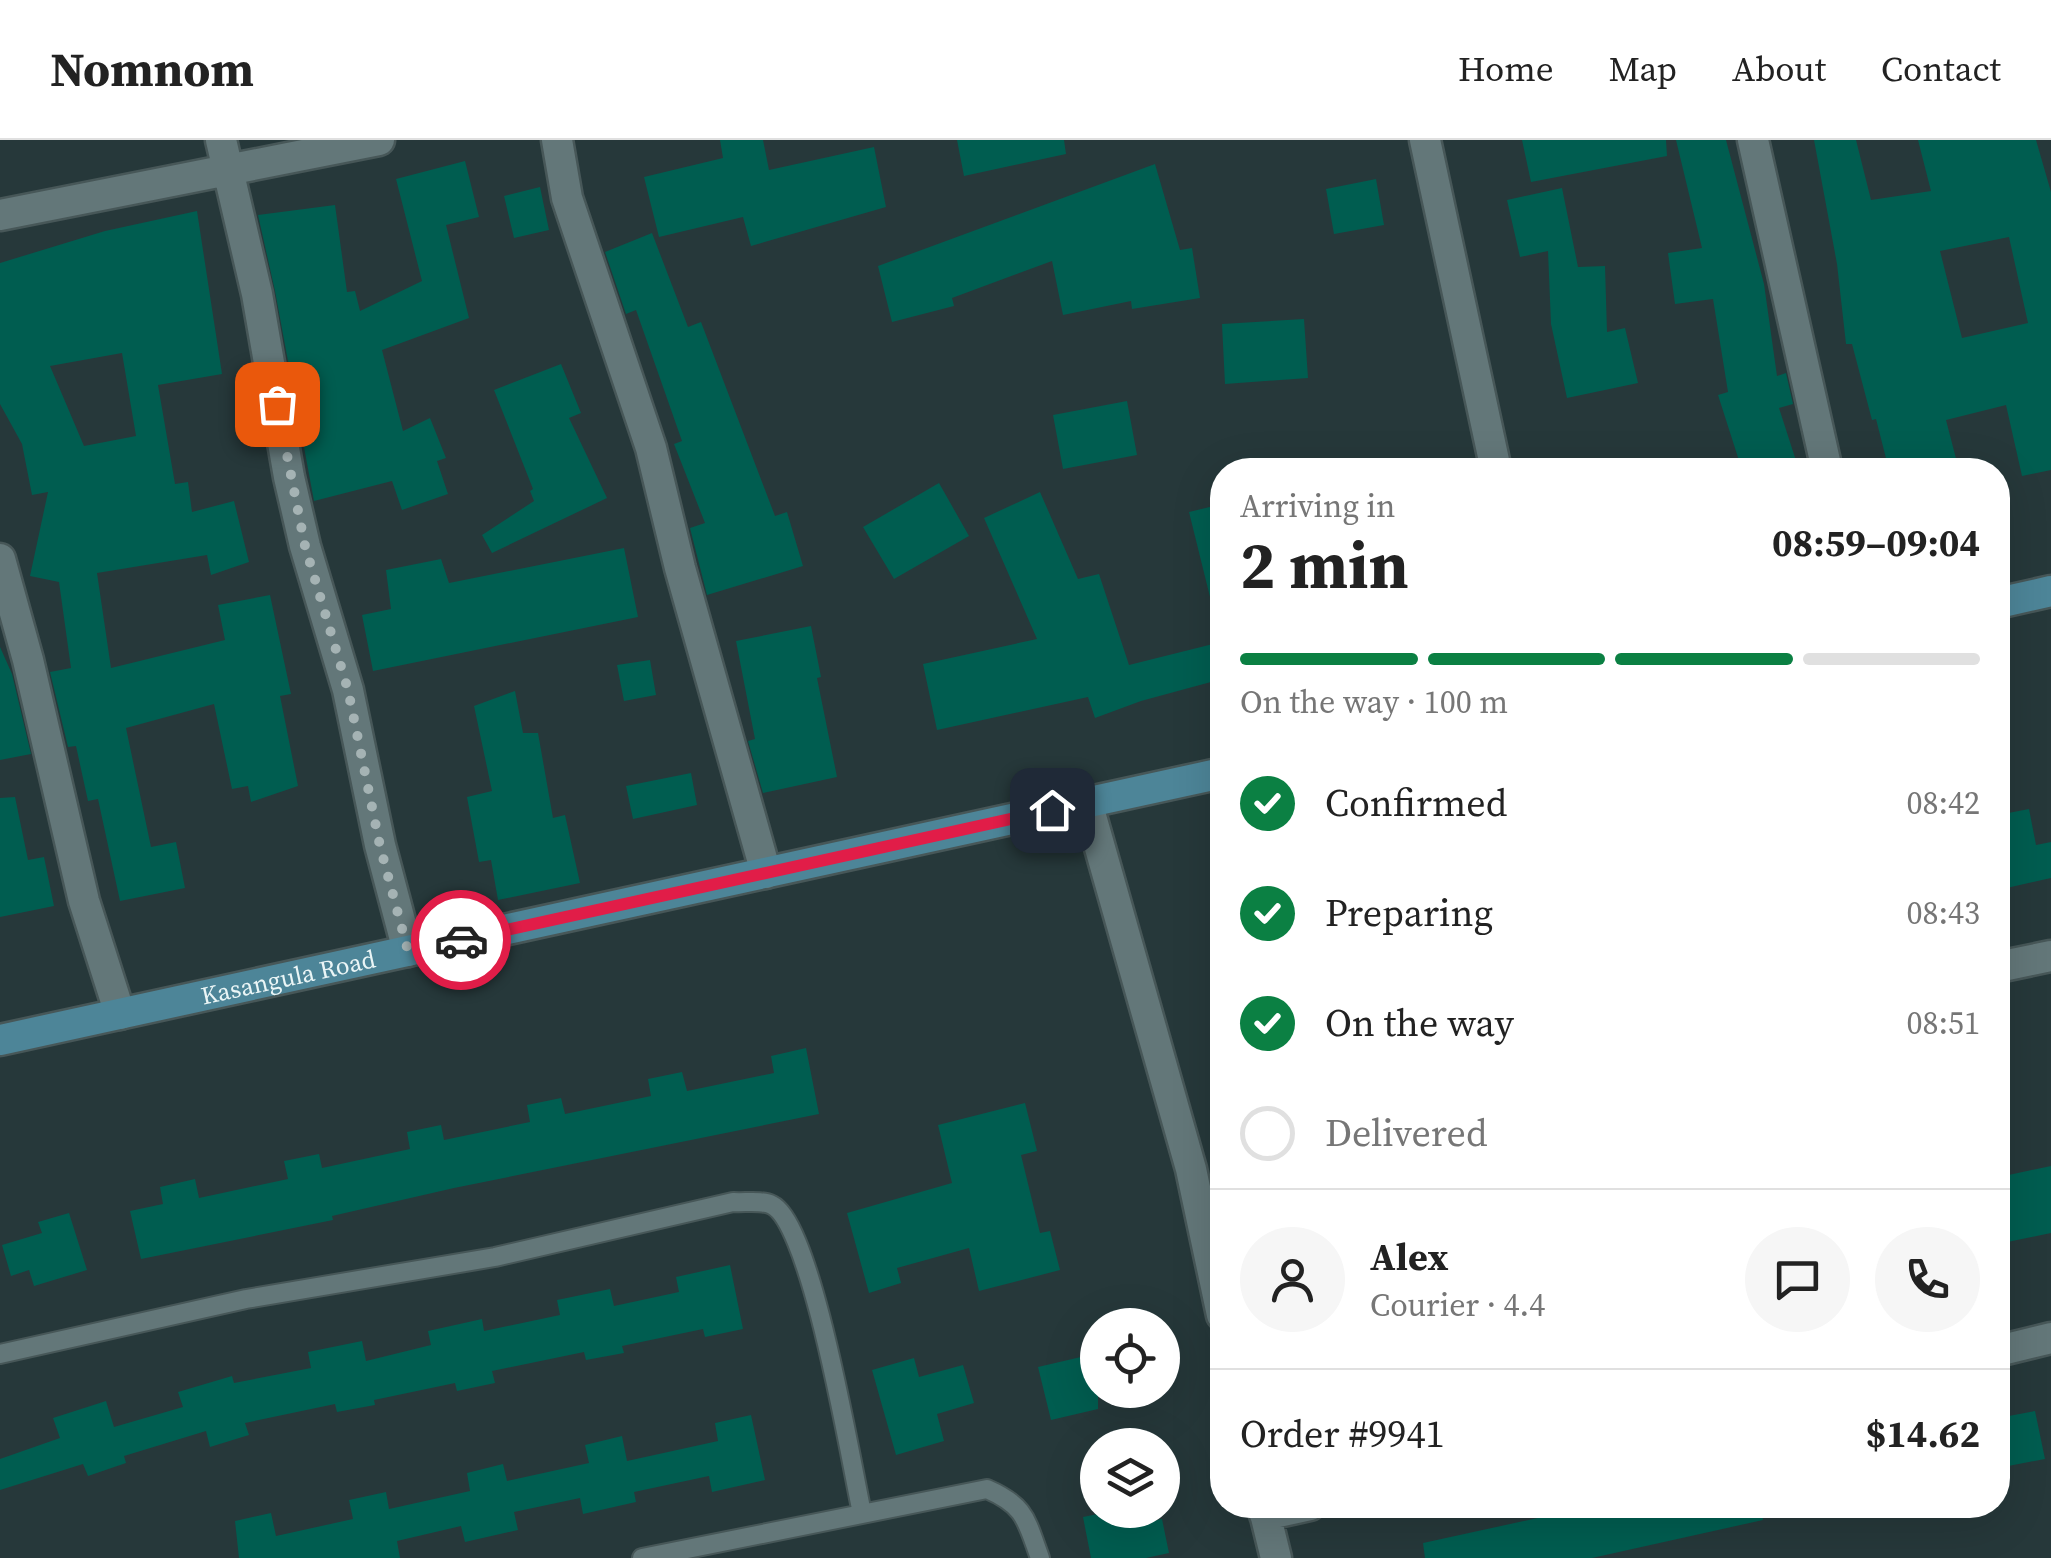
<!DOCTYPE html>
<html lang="en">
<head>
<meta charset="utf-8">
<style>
  :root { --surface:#fff; --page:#f6f6f6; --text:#222; --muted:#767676; --line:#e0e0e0; --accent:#0b8043 }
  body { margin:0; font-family:"Source Serif 4",serif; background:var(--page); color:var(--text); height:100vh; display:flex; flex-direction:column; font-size:38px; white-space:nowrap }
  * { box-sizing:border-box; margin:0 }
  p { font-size:32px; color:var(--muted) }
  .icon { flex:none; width:55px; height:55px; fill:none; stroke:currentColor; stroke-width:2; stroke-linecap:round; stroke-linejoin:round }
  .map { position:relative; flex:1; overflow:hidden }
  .details { position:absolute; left:1210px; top:318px; width:800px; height:1060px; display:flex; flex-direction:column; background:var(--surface); border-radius:40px; box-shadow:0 10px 40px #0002 }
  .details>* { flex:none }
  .buttons { position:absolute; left:1080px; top:1168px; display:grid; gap:20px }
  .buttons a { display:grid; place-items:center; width:100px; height:100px; border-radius:50%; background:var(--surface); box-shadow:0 10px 40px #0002; font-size:50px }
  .pin { position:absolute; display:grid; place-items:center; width:85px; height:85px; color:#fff; margin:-42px; border-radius:20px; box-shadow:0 5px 15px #0006 }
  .courier { position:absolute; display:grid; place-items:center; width:100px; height:100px; margin:-50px; border:8px solid #e11d48; border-radius:50%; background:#fff; color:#222; box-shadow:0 2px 12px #0007 }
  .headline em { font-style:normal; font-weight:700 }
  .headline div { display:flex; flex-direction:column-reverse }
  .headline { display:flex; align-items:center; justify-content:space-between; height:170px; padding:0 30px }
  h1 { font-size:65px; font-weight:700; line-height:75px }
  .bar { display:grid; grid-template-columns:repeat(4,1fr); gap:15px 10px; align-content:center; height:120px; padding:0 30px }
  .bar i { height:12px; border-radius:8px; background:var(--line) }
  .bar .current { background:var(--accent) }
  .bar p { grid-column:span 4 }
  .line { display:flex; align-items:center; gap:25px; padding:0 30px; border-top:2px solid var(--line) }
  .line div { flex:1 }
  .round { display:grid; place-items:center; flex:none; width:105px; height:105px; border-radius:52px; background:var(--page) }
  ol { padding:0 30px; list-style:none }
  li { display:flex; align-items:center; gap:30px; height:110px }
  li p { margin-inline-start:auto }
  li .icon { padding:10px; border-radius:50%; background:var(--accent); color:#fff; stroke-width:4 }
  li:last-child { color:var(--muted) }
  li i { width:55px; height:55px; border:5px solid var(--line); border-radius:50% }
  header { display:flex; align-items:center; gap:60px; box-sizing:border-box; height:140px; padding:0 50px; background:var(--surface); border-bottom:2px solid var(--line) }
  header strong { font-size:48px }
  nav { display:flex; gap:55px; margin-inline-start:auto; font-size:35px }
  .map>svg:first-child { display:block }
</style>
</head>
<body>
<header>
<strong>Nomnom</strong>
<nav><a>Home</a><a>Map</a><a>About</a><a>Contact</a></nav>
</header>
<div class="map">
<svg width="2051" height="1418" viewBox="0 0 2051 1418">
  <rect width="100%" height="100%" fill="#26383a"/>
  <path fill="#005d50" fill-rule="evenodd" d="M720 0H763L769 30 874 7 886 67 751 106 743 77 659 97 644 37 723 18Z
    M957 0H1064L1066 14 964 36Z
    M1522 0H1666L1667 16 1531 42Z
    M1676 0H1726L1764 144 1777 236 1786 233 1793 264 1779 268 1799 330H1742L1718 255 1728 252 1713 159 1675 164 1668 113 1702 108Z
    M1814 0H1856L1871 60 1931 51 1918 0H2036L2051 52V330L2022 336 2006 265 1946 280 1959 330H1889L1876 279 1872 280 1852 204H1846L1837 124ZM2009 97 2028 183 1962 198 1940 111Z
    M465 21 479 77 446 85 469 178 382 210 403 291 430 278 446 318 437 321 448 354 402 370 392 341 314 361 275 151 258 75 335 65 347 152 355 151 360 171 422 141 396 39Z
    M1155 24 1180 110 1192 108 1200 158 1132 169 1131 161 1063 175 1052 121 952 158 954 166 892 182 878 126Z
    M1376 39 1384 85 1334 94 1326 49Z
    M540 47 549 90 514 98 504 56Z
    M1562 48 1578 127 1605 126 1607 192 1625 188 1638 243 1567 258 1551 184 1548 111 1520 117 1507 60Z
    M197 71 222 234 158 245 175 344 188 342 192 372 234 361 249 422 211 435 207 415 97 433 111 528 225 500 218 465 270 455 291 554 280 556 298 646 251 662 248 646 232 649 214 564 126 588 151 707 176 702 185 748 120 761 98 659 88 661 76 606 68 607 50 532 71 528 59 442 30 436 48 352 32 355 22 304 0 264V123L105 91ZM122 213 136 296 84 306 50 226Z
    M652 93 688 187 701 182 775 376 787 372 803 426 707 455 690 388 705 383 674 304 682 301 636 170 626 174 605 112Z
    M1304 179 1308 238 1225 244 1222 184Z
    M561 224 581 273 569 278 607 358 492 413 482 395 534 361 530 351 533 349 494 250Z
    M1127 261 1137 315 1063 329 1053 275Z
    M939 343 969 396 894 439 863 387Z
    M1040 352 1078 439 1099 434 1129 525 1217 503 1222 539 1141 561 1095 578 1088 557 937 590 923 524 1037 499 984 378Z
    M1222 364V460L1211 461 1189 372Z
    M624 408 638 477 373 531 362 475 391 469 386 430 441 419 449 443Z
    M811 486 821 537 817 538 837 637 763 653 748 601 755 599 736 501Z
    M0 507 12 534 31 614 0 620Z
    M650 520 656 555 624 561 617 525Z
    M515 551 523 593H538L553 678 565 675 580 743 498 760 491 720 479 722 467 657 492 651 474 566Z
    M691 633 697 665 633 679 626 646Z
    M15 657 28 720 44 717 54 766 0 777V658Z
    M2029 669 2036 705 2051 702V738L1998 750V675Z
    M806 908 819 974 454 1048 332 1076 333 1080 141 1119 130 1071 163 1064 160 1047 195 1039 199 1058 288 1039 284 1021 319 1014 322 1028 410 1009 407 992 441 985 444 1000 530 982 527 965 561 958 565 974 651 956 648 939 682 932 687 951 774 933 771 916Z
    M1025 963 1037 1011 1021 1015 1040 1093 1050 1091 1060 1130 979 1151 969 1108 897 1128 901 1143 869 1153 847 1073 952 1043 938 985Z
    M2051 1026V1093L1998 1104V1041L2004 1040V1036Z
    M69 1073 87 1130 34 1146 29 1130 11 1136 2 1105 42 1093 38 1082Z
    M730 1125 743 1189 705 1197 703 1189 622 1206 624 1213 586 1220 584 1212 492 1231 495 1243 457 1251 455 1243 374 1260 375 1265 337 1272 335 1264 245 1283 249 1295 210 1307 206 1291 124 1316 126 1323 88 1336 83 1324 0 1350V1319L60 1298 53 1278 106 1261 114 1287 183 1267 178 1252 232 1236 234 1243 311 1228 308 1212 362 1201 366 1221 431 1205 428 1191 482 1179 484 1191 560 1175 557 1160 610 1149 614 1166 679 1152 676 1137Z
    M1098 1213V1269L1051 1280 1038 1227Z
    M914 1218 919 1237 963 1225 974 1263 937 1274 944 1301 896 1315 872 1230Z
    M2035 1271 2045 1319 1998 1328V1278Z
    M751 1275 765 1340 712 1352 709 1336 634 1352 636 1362 583 1374 580 1358 514 1372 518 1390 465 1402 461 1386 397 1401 400 1418H239L235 1381 271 1373 276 1396 353 1379 349 1360 386 1352 389 1369 470 1351 467 1333 503 1324 507 1341 589 1323 585 1305 622 1296 627 1321 718 1301 715 1283Z
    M1597 1365H1761L1763 1380 1592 1418H1425L1423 1403Z
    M1117 1370H1147L1149 1382 1162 1379 1169 1413 1146 1418H1091L1083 1377Z"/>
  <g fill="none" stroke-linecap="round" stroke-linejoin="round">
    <g stroke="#475758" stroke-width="22">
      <path id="lane" d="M0 1214 246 1159 495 1117 733 1062C744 1063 762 1060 772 1065 812 1084 851 1323 862 1373
        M642 1418 987 1349C1026 1366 1026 1380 1040 1418"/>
    </g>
    <g stroke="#475758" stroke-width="35">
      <path id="street" d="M221 0 257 154 289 337 305 406 348 550 380 705 408 811
        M557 0 567 58 651 308 680 428 766 733
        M1425 0 1496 330
        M1753 0 1827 330
        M0 75 379 0
        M0 419 28 520 84 761 120 874
        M1087 662 1191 1029 1222 1175
        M1998 827 2051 816
        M1998 1211 2051 1198
        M1263 1365 1276 1418
        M1265 1375 1310 1365"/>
    </g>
    <g stroke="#475758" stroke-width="35">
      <g id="secondary">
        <path d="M1998 463 2051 451"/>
        <path id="s1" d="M0 900 1222 633"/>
      </g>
    </g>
    <use href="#lane" stroke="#637779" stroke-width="18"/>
    <use href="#street" stroke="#637779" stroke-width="30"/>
    <use href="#secondary" stroke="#4d8598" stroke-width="30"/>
  </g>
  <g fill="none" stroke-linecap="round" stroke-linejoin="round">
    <path stroke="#a5b3b4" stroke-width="10" stroke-dasharray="0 18" d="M277 264 305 406 348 550 380 706 408 811 461 800"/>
    <path stroke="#e11d48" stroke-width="12" d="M461 800 1052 670"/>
  </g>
  <g text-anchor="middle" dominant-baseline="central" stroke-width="9" stroke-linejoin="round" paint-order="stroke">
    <g font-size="25" fill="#eaf5f6" stroke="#1c2e30">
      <text stroke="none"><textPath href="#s1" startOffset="295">Kasangula Road</textPath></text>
    </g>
  </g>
</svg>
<div class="buttons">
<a><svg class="icon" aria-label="locate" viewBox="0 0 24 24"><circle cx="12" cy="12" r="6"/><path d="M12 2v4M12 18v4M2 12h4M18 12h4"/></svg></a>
<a><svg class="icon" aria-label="layers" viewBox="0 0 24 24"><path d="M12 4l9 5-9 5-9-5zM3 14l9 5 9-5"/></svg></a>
</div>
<div class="pin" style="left:277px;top:264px;background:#ea580c"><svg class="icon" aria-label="bag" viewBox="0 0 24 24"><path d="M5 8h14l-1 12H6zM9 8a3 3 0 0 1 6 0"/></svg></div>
<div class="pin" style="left:1052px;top:670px;background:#1f2937"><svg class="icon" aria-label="home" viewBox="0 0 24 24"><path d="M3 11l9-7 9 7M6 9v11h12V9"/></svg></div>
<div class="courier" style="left:461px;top:800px"><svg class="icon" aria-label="car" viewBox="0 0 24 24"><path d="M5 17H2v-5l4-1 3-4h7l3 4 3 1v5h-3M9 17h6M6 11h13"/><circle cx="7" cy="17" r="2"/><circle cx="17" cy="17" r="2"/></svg></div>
<section class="details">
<div class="headline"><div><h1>2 min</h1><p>Arriving in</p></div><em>08:59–09:04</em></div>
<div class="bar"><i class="current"></i><i class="current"></i><i class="current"></i><i></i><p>On the way · 100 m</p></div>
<ol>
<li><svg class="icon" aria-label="check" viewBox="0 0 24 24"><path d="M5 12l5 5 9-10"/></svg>Confirmed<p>08:42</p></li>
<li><svg class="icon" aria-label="check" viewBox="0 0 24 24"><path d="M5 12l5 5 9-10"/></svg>Preparing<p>08:43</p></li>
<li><svg class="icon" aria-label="check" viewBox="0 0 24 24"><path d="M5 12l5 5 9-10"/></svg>On the way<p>08:51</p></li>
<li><i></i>Delivered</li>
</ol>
<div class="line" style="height:180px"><a class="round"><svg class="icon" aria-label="person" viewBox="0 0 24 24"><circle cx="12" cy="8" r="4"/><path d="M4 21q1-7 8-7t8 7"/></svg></a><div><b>Alex</b><p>Courier · 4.4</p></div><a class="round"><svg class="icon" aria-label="chat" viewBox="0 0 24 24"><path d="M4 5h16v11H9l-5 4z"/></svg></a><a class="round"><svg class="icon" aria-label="phone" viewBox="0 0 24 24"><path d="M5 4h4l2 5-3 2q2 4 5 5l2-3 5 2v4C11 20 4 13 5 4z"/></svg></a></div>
<div class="line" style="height:130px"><div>Order #9941</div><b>$14.62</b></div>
</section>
</div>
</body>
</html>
